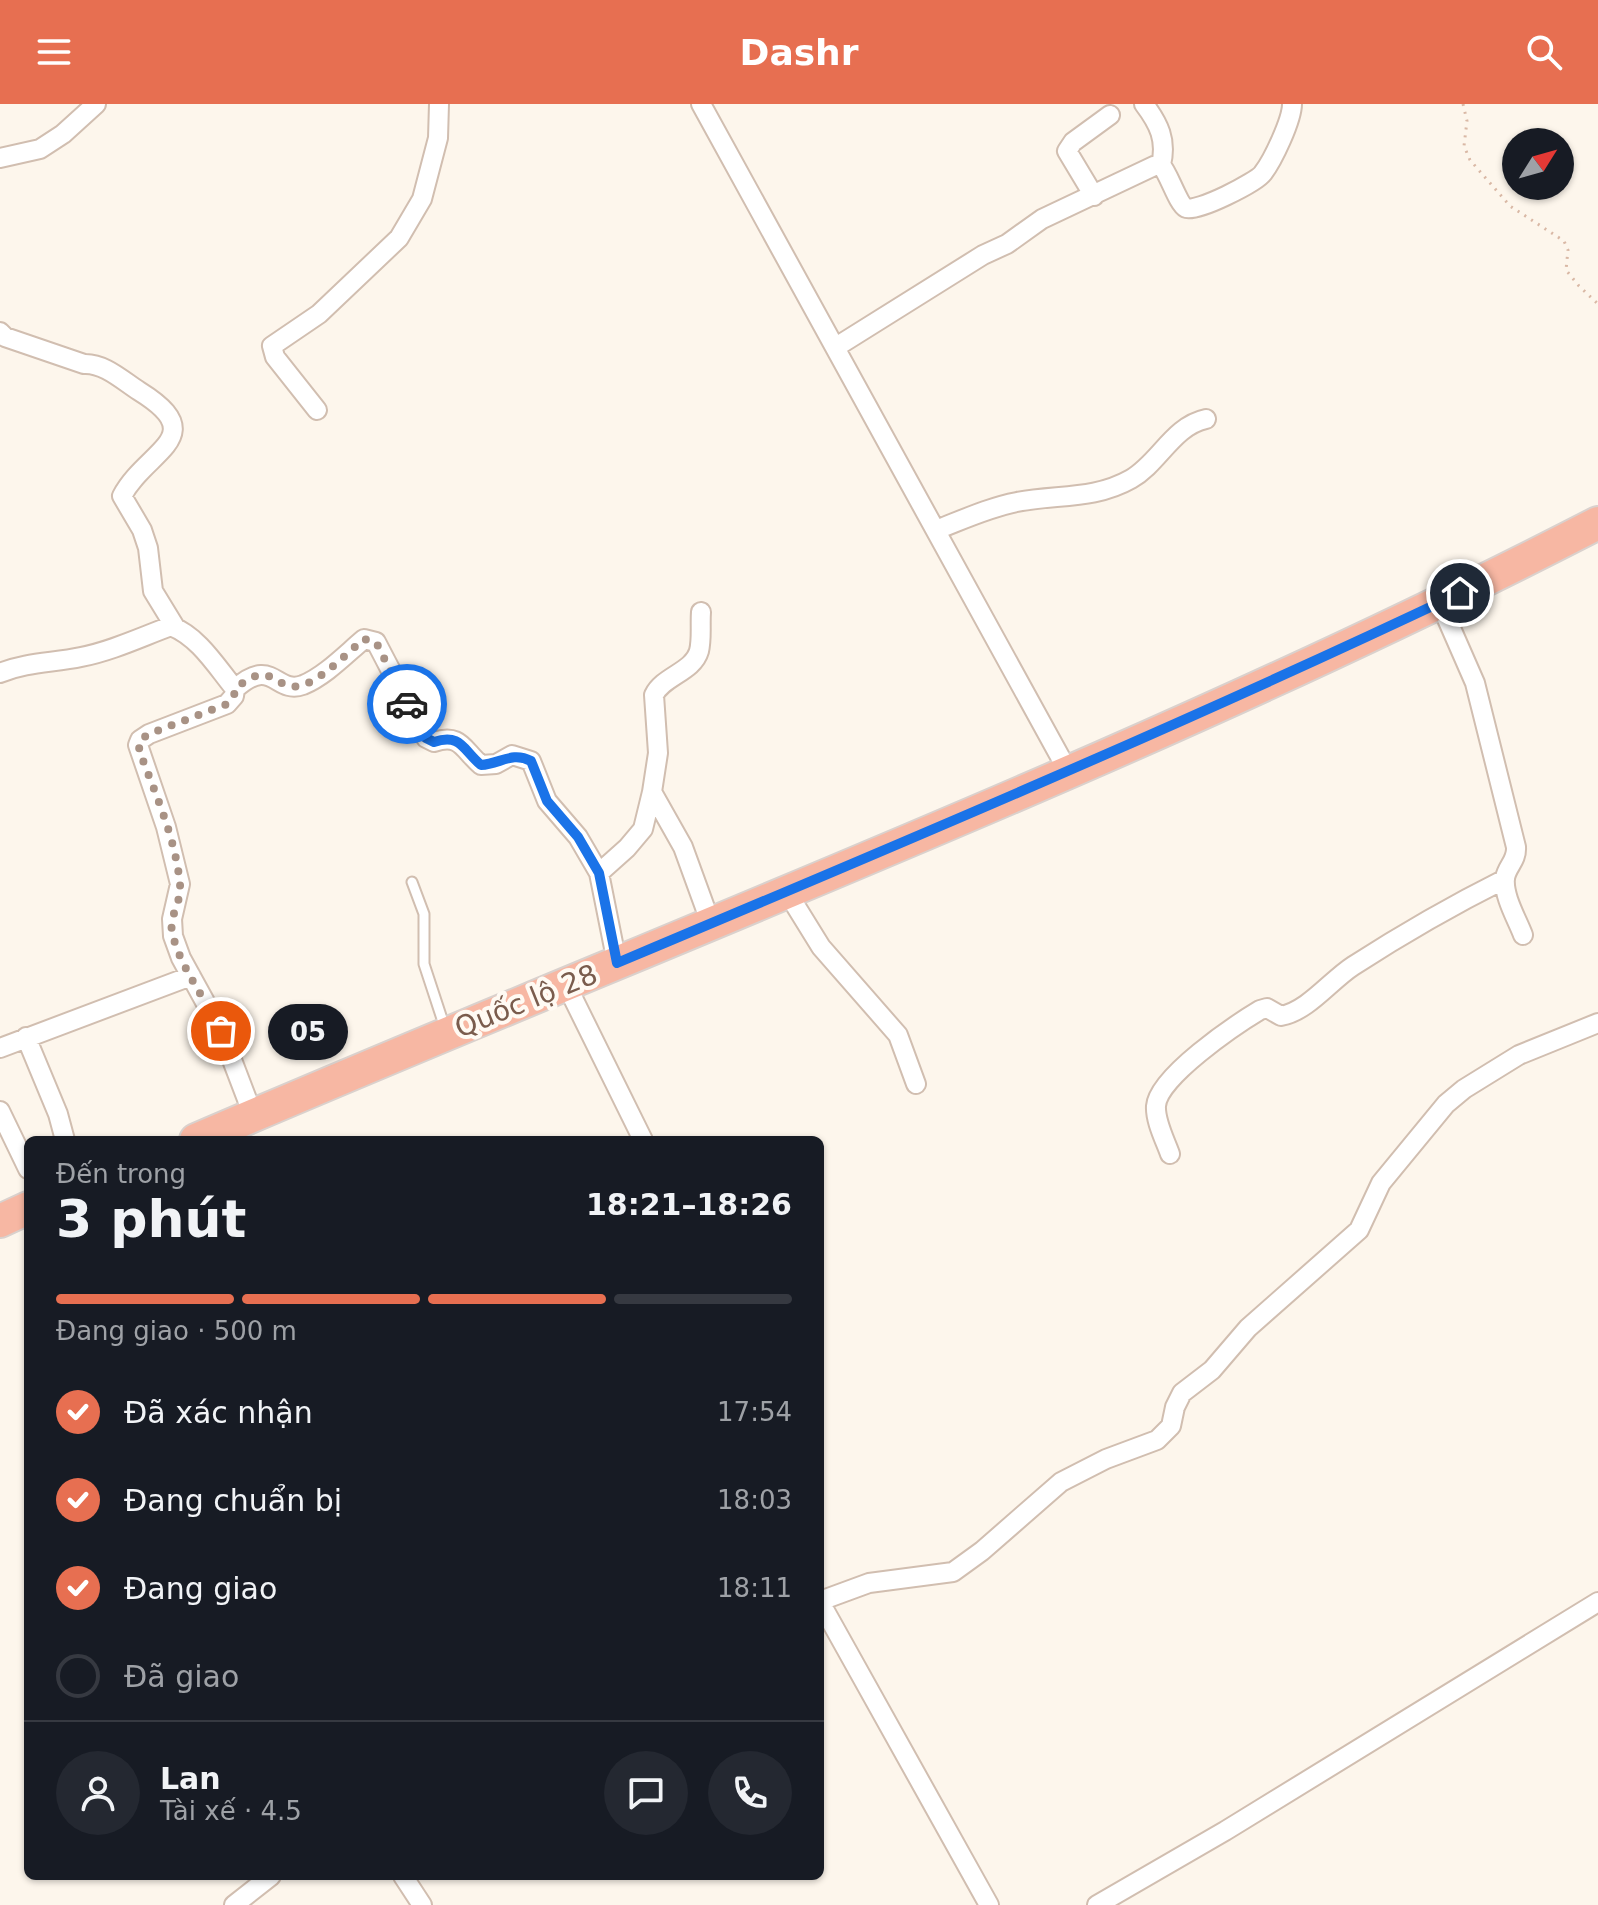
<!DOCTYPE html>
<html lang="vi">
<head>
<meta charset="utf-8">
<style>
  :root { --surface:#171b24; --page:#242831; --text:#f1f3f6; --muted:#9ea1a6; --line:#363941; --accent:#e76f51 }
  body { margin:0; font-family:"DejaVu Sans",sans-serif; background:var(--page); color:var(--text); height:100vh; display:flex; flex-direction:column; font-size:30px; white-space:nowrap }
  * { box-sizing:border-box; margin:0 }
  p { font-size:26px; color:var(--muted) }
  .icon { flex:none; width:44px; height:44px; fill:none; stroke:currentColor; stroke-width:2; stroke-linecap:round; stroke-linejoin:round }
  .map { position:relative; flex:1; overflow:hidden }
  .drawer { position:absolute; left:24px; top:1032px; width:800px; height:744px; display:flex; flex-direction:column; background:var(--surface); border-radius:12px; box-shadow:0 2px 6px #0004 }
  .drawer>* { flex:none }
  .needle { width:52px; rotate:53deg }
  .fabs { position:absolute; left:1502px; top:24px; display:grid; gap:16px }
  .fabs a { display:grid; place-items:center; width:72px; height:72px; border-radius:50%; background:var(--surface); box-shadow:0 2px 6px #0004; font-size:40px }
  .pin { position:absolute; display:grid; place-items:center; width:68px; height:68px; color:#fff; margin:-34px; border:4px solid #fff; border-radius:50%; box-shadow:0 2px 8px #0007 }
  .courier { position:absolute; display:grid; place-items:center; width:80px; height:80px; margin:-40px; border:6px solid #1a73e8; border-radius:50%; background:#fff; color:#222; box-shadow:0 2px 10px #0007 }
  .bubble { position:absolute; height:56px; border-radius:28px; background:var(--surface); box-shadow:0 2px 6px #0004; font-size:26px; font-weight:700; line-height:56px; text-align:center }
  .summary em { font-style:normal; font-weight:700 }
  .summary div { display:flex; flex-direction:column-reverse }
  .summary { display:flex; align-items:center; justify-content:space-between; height:136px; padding:0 32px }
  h1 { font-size:52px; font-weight:700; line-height:60px }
  .bar { display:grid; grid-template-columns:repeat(4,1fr); gap:12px 8px; align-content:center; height:96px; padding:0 32px }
  .bar i { height:10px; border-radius:6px; background:var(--line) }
  .bar .on { background:var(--accent) }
  .bar p { grid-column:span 4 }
  .line { display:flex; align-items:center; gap:20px; padding:0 32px; border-top:2px solid var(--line) }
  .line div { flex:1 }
  .round { display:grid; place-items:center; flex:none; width:84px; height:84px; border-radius:42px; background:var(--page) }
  ol { padding:0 32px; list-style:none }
  li { display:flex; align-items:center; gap:24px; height:88px }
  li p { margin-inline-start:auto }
  li .icon { padding:8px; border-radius:50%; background:var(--accent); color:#fff; stroke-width:4 }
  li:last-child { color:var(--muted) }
  li i { width:44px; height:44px; border:4px solid var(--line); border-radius:50% }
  header { display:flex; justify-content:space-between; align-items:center; height:104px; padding:0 32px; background:var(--accent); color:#fff; font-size:36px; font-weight:700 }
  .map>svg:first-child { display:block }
</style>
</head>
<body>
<header><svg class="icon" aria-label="menu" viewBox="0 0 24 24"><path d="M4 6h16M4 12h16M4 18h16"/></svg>Dashr<svg class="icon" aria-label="search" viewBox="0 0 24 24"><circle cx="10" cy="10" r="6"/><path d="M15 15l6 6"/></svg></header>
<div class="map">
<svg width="1598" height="1801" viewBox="0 0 1598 1801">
  <rect width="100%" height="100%" fill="#fdf6ec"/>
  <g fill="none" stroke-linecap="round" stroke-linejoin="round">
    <g stroke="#d1beb0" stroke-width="13">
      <path id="lane" d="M412 778 424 810V860L446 927"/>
    </g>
    <g stroke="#d1beb0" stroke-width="22">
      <path id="street" d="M701 0 1069 669
        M1144 0C1159 20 1167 36 1161 61
        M0 54 40 45 63 30 96 0
        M1094 92 1067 47 1073 38 1110 11
        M0 228 5 233 84 260C104 259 122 276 139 287 213 333 146 346 122 392L142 426 148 444 153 487 175 523
        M836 243 983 151 1007 140 1042 115 1154 62 1161 61C1169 70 1178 100 1186 104 1196 109 1257 78 1263 69 1273 56 1292 16 1292 0
        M317 306 275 253 272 242 319 210 399 134 422 95 438 34 439 0
        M936 426C962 416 990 403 1017 398 1057 390 1094 396 1131 375 1159 359 1173 322 1206 315
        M1440 499 1475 579 1516 743C1517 757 1507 762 1505 774 1503 792 1517 815 1523 831
        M701 508C700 520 702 535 699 547 693 568 663 572 654 591L658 649 652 688 683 743 711 820
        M0 569C27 558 53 559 81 553 112 547 141 533 171 522 199 533 216 562 235 585L234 592 227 600 149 630 140 636 138 641 166 723 180 780 172 815 173 832 181 854 221 927 253 1011
        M235 585C273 551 275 591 303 581 325 572 346 550 364 535L376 538 426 634 434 638C461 629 463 646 481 661L496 660 512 651 531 657 547 697 578 733 599 769 617 859
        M599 769 627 744 643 725 652 688
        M787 788 821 843 898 931 916 980
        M566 880 643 1036
        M26 933 58 1010 65 1036
        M0 944 191 872
        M0 1007 28 1065
        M1170 1050C1165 1036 1155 1017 1156 1002 1158 973 1235 921 1260 906L1267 904 1281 912C1308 907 1330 877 1353 862 1401 831 1453 801 1505 775
        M820 1497 869 1479 953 1468 982 1447 1061 1378 1106 1355 1157 1336 1171 1322 1175 1303 1182 1289 1212 1266 1248 1224 1359 1126 1381 1079 1446 1000 1464 985 1519 951 1598 919
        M820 1498 989 1801
        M403 1772 422 1801
        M234 1801 271 1772
        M1097 1801 1225 1727 1598 1498"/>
    </g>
    <g stroke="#dad1cd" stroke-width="36">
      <path id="highway" d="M196 1036C665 834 1144 653 1598 419
        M0 1117 28 1104"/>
    </g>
    <path stroke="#d9b8a5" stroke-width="3" stroke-dasharray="2 6" stroke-linecap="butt" d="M1463 0 1467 17 1464 42 1470 56 1510 102 1564 137 1568 146 1566 166 1579 182 1598 200"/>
    <use href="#lane" stroke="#fff" stroke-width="9"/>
    <use href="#street" stroke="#fff" stroke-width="18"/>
    <use href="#highway" stroke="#f7b7a3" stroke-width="32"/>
  </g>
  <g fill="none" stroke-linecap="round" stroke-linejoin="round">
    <path stroke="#a89285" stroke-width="8" stroke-dasharray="0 14.4" d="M221 927C206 895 180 864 172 828 169 812 182 797 180 781 176 735 155 689 139 646L140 636 149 630 227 600 234 592 235 585C274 551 275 591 303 581 325 573 346 550 364 535L376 538 407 600"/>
    <path stroke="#1a73e8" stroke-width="10" d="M407 600 426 634 434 638C461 629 463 646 481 661 500 660 512 647 531 657L547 697 578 733 599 769 617 859C900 740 1182 621 1460 489"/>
  </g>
  <g text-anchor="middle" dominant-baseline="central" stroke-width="8" stroke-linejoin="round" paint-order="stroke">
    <g font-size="28" fill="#7a5c4d" stroke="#fffaf3">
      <text transform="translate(526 897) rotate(-22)">Quốc lộ 28</text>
    </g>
  </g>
</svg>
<div class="fabs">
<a><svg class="needle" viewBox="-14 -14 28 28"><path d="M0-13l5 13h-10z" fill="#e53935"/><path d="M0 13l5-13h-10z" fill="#9ea1a6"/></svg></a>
</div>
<div class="pin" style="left:221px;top:927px;background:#ea580c"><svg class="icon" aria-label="bag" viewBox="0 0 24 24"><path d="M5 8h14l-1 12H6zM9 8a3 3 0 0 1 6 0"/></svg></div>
<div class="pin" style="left:1460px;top:489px;background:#1f2937"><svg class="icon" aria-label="home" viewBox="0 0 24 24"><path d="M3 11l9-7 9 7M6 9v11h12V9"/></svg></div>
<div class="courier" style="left:407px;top:600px"><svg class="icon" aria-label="car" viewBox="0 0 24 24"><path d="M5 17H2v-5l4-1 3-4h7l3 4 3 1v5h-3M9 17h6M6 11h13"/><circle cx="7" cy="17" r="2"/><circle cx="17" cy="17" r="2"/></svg></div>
<div class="bubble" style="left:268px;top:900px;width:80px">05</div>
<section class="drawer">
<div class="summary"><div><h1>3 phút</h1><p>Đến trong</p></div><em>18:21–18:26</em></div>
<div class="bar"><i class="on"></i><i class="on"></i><i class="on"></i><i></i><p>Đang giao · 500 m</p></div>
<ol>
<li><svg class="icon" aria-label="check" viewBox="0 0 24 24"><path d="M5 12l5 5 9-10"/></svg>Đã xác nhận<p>17:54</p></li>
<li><svg class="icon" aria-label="check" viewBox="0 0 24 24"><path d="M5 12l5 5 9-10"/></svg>Đang chuẩn bị<p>18:03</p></li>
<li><svg class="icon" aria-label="check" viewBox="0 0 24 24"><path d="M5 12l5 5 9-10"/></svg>Đang giao<p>18:11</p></li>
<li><i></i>Đã giao</li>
</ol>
<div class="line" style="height:144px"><a class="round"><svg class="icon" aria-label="person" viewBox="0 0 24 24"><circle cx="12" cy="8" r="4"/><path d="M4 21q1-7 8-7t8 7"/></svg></a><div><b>Lan</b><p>Tài xế · 4.5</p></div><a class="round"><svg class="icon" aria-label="chat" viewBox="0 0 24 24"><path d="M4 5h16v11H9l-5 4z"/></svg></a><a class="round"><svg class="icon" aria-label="phone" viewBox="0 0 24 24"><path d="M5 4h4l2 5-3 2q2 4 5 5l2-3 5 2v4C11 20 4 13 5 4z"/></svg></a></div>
</section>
</div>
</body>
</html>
